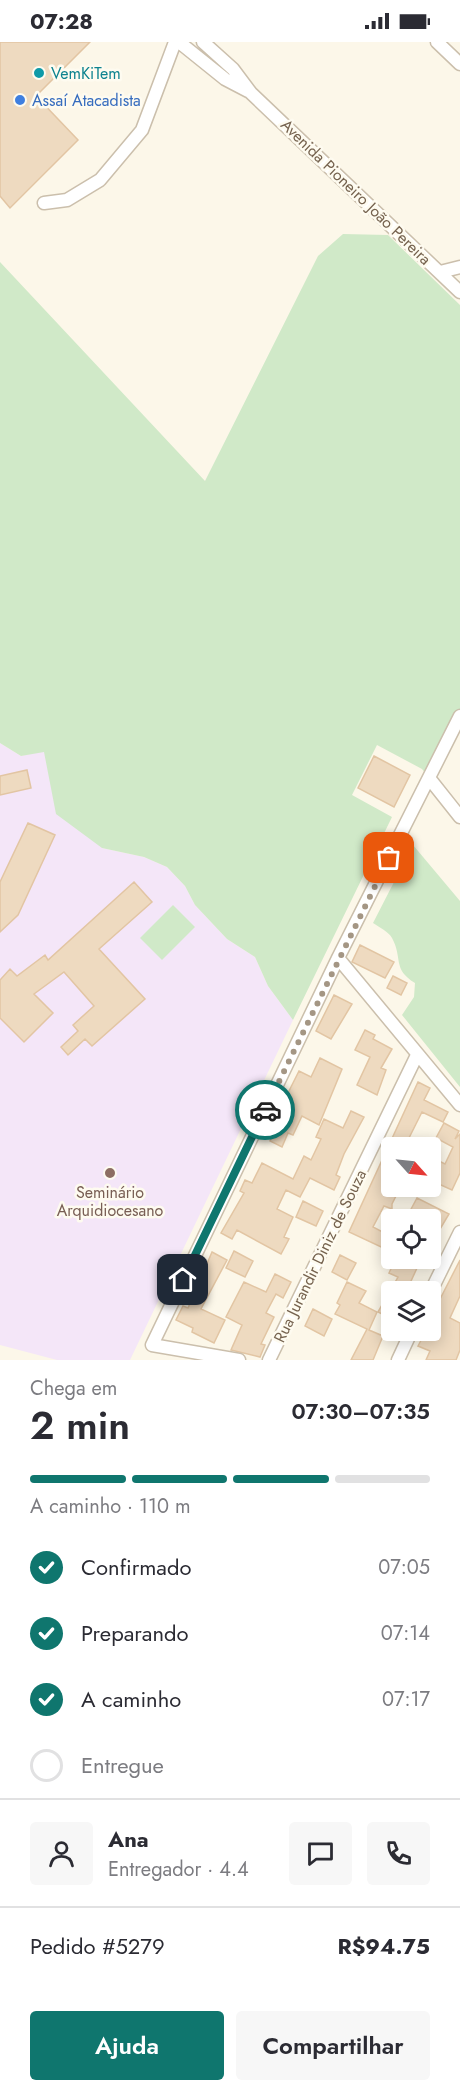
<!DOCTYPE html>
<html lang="pt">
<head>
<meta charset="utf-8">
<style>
  :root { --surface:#fff; --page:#f7f7f7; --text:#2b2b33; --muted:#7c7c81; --line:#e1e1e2; --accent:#0f766e }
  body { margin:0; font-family:Jost,sans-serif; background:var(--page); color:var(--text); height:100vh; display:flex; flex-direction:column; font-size:22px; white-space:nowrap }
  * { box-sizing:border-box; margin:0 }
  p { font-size:20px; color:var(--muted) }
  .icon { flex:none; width:33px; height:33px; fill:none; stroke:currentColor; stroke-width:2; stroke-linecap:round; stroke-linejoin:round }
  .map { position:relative; height:1318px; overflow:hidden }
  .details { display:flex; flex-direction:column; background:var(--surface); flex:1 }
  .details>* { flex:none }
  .needle { width:39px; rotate:117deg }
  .controls { position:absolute; left:381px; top:1095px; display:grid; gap:12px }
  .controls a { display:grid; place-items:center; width:60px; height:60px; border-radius:6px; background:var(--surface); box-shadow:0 3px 15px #0003; font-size:30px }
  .pin { position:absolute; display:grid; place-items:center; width:51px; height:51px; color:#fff; margin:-26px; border-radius:12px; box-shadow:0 3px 9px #0006 }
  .courier { position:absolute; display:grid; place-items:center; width:60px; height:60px; margin:-30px; border:4px solid #0f766e; border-radius:50%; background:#fff; color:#222; box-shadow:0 2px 8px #0007 }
  .overview em { font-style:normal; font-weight:600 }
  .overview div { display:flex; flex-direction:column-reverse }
  .overview { display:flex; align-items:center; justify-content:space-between; height:102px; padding:0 30px }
  h1 { font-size:39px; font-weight:600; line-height:45px }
  .bar { display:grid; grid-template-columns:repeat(4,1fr); gap:9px 6px; align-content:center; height:72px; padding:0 30px }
  .bar i { height:8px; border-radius:4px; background:var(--line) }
  .bar .on { background:var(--accent) }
  .bar p { grid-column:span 4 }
  .line { display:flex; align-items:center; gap:15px; padding:0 30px; border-top:2px solid var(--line) }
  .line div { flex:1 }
  .round { display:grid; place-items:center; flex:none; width:63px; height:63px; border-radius:6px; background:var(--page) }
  ol { padding:0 30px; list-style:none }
  li { display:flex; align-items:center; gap:18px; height:66px }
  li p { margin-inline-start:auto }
  li .icon { padding:6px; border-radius:50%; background:var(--accent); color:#fff; stroke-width:4 }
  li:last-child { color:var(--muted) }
  li i { width:33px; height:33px; border:3px solid var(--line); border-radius:50% }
  .button { display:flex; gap:12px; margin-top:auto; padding:12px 30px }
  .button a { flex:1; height:69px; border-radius:6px; background:var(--accent); color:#fff; font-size:24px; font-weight:600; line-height:69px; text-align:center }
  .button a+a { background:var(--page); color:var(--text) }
  .status { display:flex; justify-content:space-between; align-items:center; height:42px; padding:0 30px; background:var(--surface); direction:ltr }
  .status svg { height:16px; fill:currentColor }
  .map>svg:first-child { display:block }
</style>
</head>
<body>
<div class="status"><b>07:28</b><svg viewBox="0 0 49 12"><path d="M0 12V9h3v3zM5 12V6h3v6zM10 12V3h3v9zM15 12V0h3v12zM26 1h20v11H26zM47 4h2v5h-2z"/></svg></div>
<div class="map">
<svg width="460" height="1318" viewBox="0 0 460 1318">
  <rect width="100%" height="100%" fill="#fcf7e9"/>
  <path fill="#f4e6f8" d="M0 701 21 714 44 709 102 806 144 815 167 825 185 844 195 863 227 897 255 915 268 944 293 978 130 1318H57L0 1303Z"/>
  <path fill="#d0e9c8" d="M343 192 388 193 460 263V674L429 736 422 727 377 703 352 753 392 775 293 978 268 944 255 915 227 897 195 863 185 844 167 825 144 815 102 806 56 772 44 710 21 714 0 701V220L205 439 318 214Z
    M413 803 460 859V1045L402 973 414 955 415 941C392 927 403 916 392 896 389 890 379 885 373 881Z
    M173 863 195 885 162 918 140 896Z"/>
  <path fill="#eedac0" stroke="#e2c5a3" stroke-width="1.5" d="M0 0H90L36 54 78 98 10 166 0 154Z
    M374 714 410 733 394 765 358 746Z
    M27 728 31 746 0 753V734Z
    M28 781 55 793 18 873 0 890V840Z
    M134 840 152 860 99 907 145 957 92 1004 85 997 68 1013 61 1005 78 989 73 983 94 964 64 930 34 952 53 971 24 1000 0 976V938L10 927 17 934 45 913 48 918Z
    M360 903 394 920 385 936 352 920Z
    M393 934 407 941 401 953 387 946Z
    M334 953 352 962 331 997 316 989Z
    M365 988 375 993 373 997 392 1007 381 1026 386 1028 377 1053 357 1043 370 1015 355 1008Z
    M320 1016 342 1027 319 1083 302 1074 293 1093 288 1091 282 1105 270 1099 276 1085 272 1083 299 1029 311 1035Z
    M418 1040 430 1046 424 1058 448 1070 443 1080 422 1070 409 1096 414 1099 410 1106H392V1144H401L392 1162V1167L384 1164 373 1185 392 1195V1210L349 1190Z
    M351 1069 364 1075 344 1112 336 1133 340 1135 334 1148 310 1136 300 1155 286 1148 277 1167 293 1175 284 1195 289 1197 281 1212 237 1188 232 1197 221 1191 244 1151 240 1149 245 1138 252 1141 262 1121 293 1137 304 1114 311 1118 321 1097 316 1095 324 1077 343 1086Z
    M444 1081 459 1089 455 1097 460 1092V1131L452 1148 430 1138 431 1115 445 1122 453 1105 436 1096Z
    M417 1156 449 1172 430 1204V1178H412L414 1174 409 1171Z
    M303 1159 323 1169 316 1184 296 1175Z
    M234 1209 253 1219 245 1235 226 1226Z
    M212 1210 227 1218 201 1267 225 1278 214 1301 192 1290 193 1286 176 1278 183 1264 188 1266Z
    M340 1213 356 1221 347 1238 332 1230Z
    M396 1216H412L409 1222 417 1226 406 1250H392V1277L378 1270 398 1235 389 1231Z
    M460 1218V1254L450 1276 460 1281V1308L456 1318H426L430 1309 418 1304 426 1289 430 1291V1280L436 1265Z
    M275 1232 291 1240 283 1256 276 1252 266 1271 274 1275 261 1302 265 1303 260 1315 231 1308 242 1283 226 1275 244 1240 266 1250Z
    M347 1240 366 1249 359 1261 377 1270 369 1288 383 1294 373 1318H351L367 1287 335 1272 340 1263 337 1261Z
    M313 1267 332 1277 324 1294 305 1284Z"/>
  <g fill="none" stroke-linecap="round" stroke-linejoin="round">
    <g stroke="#cbbfac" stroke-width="15">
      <path id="minor" d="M179 0 225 37 248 49
        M203 0 233 27 251 51 460 250
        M437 0 460 22
        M44 161 67 158 100 138 142 88 175 0
        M440 230 460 225
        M429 736 460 775
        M338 916 460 1063
        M430 1251 460 1190
        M239 1318 152 1303 338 916 460 674
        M269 1318 417 1013
        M398 1318 412 1288"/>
    </g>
    <use href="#minor" stroke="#fff" stroke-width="12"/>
  </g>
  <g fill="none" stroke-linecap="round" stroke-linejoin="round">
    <path stroke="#a49684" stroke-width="6" stroke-dasharray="0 10.8" d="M265 1068 389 816"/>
    <path stroke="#0f766e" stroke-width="8" d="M183 1238 265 1068"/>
  </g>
  <circle fill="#0f9aa8" stroke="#fefbf0" stroke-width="2" cx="39" cy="31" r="6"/>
  <circle fill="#3f7fe0" stroke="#fefbf0" stroke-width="2" cx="20" cy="58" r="6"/>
  <circle fill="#8d6e63" stroke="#fefbf0" stroke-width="2" cx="110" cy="1131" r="6"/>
  <g text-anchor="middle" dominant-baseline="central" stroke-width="5" stroke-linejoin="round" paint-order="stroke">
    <g font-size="16" fill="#0d838f" stroke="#fefbf0" text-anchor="start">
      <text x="51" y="31">VemKiTem</text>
    </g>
    <g font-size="16" fill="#366cbe" stroke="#fefbf0" text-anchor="start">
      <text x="32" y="58">Assaí Atacadista</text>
    </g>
    <g font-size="16" fill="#75624e" stroke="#fefbf0">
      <text transform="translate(356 150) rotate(44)">Avenida Pioneiro João Pereira</text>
      <text transform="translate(320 1214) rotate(-64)">Rua Jurandir Diniz de Souza</text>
    </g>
    <g font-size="16" fill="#785e54" stroke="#fefbf0">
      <text x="110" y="1150">Seminário<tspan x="110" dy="18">Arquidiocesano</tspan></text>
    </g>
  </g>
</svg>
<div class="controls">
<a><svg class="needle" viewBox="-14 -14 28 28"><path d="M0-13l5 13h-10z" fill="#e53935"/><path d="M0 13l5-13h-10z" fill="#7c7c81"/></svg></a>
<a><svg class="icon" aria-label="locate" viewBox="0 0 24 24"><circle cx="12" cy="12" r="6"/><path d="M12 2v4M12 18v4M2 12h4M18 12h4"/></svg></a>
<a><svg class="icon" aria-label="layers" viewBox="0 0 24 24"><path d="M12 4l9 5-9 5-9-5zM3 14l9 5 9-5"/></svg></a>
</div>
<div class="pin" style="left:389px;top:816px;background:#ea580c"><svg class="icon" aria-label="bag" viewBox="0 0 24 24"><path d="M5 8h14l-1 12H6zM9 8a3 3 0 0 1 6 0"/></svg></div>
<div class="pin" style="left:183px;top:1238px;background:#1f2937"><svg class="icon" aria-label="home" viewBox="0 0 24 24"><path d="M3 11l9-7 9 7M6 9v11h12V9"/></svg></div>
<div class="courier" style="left:265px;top:1068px"><svg class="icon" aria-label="car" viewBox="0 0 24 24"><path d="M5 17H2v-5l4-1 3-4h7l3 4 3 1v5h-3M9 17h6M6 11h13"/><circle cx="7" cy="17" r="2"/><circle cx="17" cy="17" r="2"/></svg></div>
</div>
<section class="details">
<div class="overview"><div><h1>2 min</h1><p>Chega em</p></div><em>07:30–07:35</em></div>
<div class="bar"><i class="on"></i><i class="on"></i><i class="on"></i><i></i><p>A caminho · 110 m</p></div>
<ol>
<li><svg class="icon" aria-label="check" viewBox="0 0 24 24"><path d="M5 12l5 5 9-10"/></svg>Confirmado<p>07:05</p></li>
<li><svg class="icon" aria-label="check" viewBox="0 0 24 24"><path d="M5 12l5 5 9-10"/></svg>Preparando<p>07:14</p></li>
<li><svg class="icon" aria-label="check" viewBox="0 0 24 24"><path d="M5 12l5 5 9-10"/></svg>A caminho<p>07:17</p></li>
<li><i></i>Entregue</li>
</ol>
<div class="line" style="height:108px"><a class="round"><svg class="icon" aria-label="person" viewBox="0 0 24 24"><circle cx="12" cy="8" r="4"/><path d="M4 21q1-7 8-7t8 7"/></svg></a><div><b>Ana</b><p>Entregador · 4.4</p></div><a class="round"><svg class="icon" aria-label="chat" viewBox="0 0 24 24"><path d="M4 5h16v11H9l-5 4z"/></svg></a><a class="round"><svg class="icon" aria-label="phone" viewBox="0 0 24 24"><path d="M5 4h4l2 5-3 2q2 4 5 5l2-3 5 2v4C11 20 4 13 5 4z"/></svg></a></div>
<div class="line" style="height:78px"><div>Pedido #5279</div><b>R$94.75</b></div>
<div class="button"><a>Ajuda</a><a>Compartilhar</a></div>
</section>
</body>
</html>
